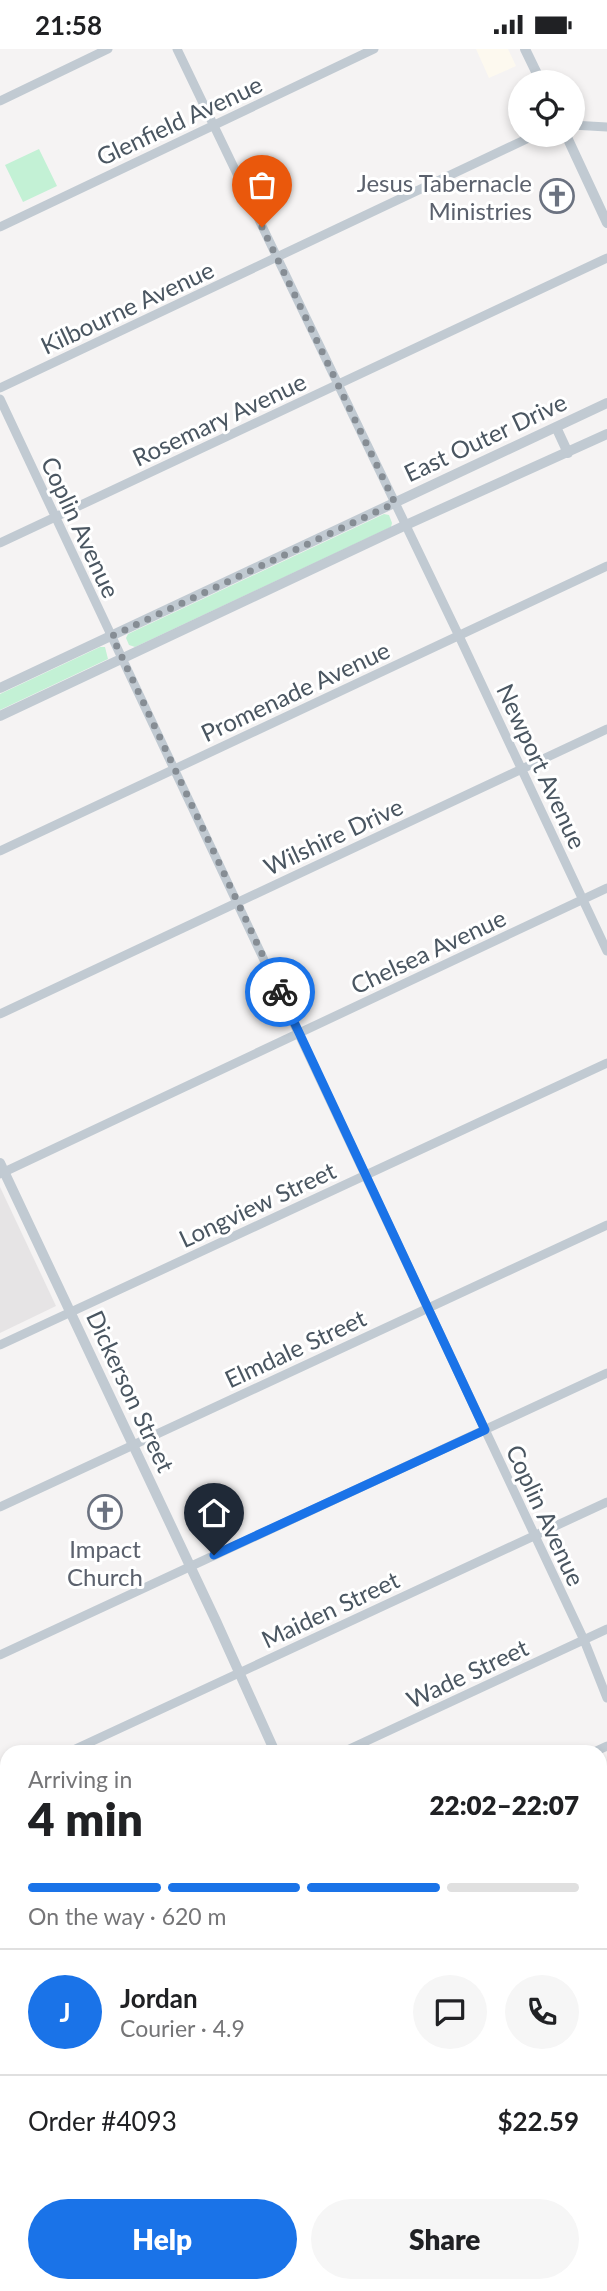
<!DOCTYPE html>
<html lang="en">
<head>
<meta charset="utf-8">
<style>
  :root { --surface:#fff; --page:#f6f6f6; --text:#202124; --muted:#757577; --line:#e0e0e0; --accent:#1a73e8 }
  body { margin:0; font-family:Lato,sans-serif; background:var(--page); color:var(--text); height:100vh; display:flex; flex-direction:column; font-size:26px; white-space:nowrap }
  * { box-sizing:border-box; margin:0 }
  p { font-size:23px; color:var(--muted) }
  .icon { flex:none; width:38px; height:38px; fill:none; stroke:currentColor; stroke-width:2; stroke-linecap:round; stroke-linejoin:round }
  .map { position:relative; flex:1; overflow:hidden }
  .drawer { position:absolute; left:0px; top:1696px; width:607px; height:548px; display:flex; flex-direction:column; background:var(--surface); border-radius:21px 21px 0 0; box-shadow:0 4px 10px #0003 }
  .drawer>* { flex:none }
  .buttons { position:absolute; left:508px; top:21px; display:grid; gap:14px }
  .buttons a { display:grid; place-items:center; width:77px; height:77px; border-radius:50%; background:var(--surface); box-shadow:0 4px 10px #0003; font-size:35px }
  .pin { position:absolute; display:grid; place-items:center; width:60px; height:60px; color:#fff; margin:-72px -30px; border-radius:50% 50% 50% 0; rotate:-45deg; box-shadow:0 0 7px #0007 }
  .pin .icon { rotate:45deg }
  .courier { position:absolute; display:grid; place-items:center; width:70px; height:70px; margin:-35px; border:5px solid #1a73e8; border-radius:50%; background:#fff; color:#222; box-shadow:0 2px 9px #0007 }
  .headline em { font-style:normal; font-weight:800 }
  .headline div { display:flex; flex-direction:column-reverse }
  .headline { display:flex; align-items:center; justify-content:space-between; height:119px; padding:0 28px }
  h1 { font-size:46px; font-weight:800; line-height:52px }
  .bar { display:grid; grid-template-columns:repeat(4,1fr); gap:10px 7px; align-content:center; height:84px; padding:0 28px }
  .bar i { height:9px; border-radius:5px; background:var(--line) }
  .bar .on { background:var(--accent) }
  .bar p { grid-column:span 4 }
  .line { display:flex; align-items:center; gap:18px; padding:0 28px; border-top:2px solid var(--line) }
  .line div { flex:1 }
  .round { display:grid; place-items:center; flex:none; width:74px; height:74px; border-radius:37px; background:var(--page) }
  .action { display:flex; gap:14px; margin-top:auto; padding:14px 28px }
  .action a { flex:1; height:80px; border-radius:42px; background:var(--accent); color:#fff; font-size:28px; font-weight:800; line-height:80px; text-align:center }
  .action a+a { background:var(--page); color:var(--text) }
  .status { display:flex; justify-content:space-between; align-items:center; height:49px; padding:0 35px; background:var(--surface); direction:ltr }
  .status svg { height:19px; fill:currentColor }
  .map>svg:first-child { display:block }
</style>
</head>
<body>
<div class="status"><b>21:58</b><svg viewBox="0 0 49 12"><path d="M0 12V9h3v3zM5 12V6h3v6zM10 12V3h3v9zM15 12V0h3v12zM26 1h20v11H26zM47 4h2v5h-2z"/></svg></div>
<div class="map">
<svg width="607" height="2242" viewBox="0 0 607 2242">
  <rect width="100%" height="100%" fill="#f5f3f3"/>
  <path fill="#fdf9ef" d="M476 0H508L516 17 489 29Z"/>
  <path fill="#e6e4e5" d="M0 1138 56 1257 0 1284Z"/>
  <path fill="#c3f1d5" d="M39 100 57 137 23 153 5 116Z
    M384 465 389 466 392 474 391 478 135 598 129 596 126 589 128 585Z
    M100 598H105L108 610 0 661V645Z"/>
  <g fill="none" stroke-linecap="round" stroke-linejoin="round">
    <g stroke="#7690ad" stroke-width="19">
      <path id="motorway" d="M600 2169 607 2167
        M600 2188 607 2186
        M378 2242 395 2236
        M431 2242 449 2236"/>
    </g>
    <path stroke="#c1cad2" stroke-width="9" d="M177 0 459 587 607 902
      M0 52 108 0
      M572 76 607 78
      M0 178 374 0
      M0 339 535 86
      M0 350 584 1591 607 1649
      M0 494 607 209
      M0 802 607 517
      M0 965 607 680
      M0 1125 607 839
      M0 1296 607 1014
      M0 1458 607 1176
      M0 1606 607 1324
      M69 1703 607 1453
      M343 1703 607 1580
      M594 1703 607 1697
      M0 1735 7 1731
      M600 1846 607 1843
      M0 1848 7 1862
      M600 1960 607 1957
      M0 1977 7 1974
      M0 2088 7 2085
      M0 2199 7 2196
      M600 2224 607 2238
      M183 2236 186 2242"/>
    <path stroke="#c1cad2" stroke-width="10" d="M525 0 541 33
      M566 86 607 174
      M556 378 568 404
      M0 639 607 354
      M0 667 406 476 607 385
      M0 1114 216 1572 275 1703
      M478 2236 480 2242"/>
    <path stroke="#c1cbd6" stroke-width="12" d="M600 2080 607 2078
      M194 2242 209 2236"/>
    <use href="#motorway" stroke="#8ba5c1" stroke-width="16"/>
  </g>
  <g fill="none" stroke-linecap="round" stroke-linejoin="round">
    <path stroke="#868d94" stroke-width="7" stroke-dasharray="0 12.6" d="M262 178 395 454 112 587 280 943"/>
    <path stroke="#1a73e8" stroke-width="9" d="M214 1506 485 1381 280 943"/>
  </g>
  <defs>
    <g id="church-ring" transform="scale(1.75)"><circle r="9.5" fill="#fff" stroke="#6b7280" stroke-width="1.5"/><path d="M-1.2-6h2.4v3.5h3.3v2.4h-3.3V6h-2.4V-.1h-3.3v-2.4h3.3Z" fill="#6b7280"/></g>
  </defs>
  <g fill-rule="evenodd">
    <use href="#church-ring" x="557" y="147"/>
    <use href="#church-ring" x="105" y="1463"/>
  </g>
  <g text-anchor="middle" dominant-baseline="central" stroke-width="6" stroke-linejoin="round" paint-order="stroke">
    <g font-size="24" fill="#4a5661" stroke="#fff">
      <text transform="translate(179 71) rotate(-25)">Glenfield Avenue</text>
      <text transform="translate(127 258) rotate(-25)">Kilbourne Avenue</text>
      <text transform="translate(219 370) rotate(-25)">Rosemary Avenue</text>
      <text transform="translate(485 388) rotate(-25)">East Outer Drive</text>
      <text transform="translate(81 478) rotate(65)">Coplin Avenue</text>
      <text transform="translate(295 642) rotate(-25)">Promenade Avenue</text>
      <text transform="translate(542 717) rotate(65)">Newport Avenue</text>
      <text transform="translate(333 787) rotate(-25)">Wilshire Drive</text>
      <text transform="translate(428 902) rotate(-25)">Chelsea Avenue</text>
      <text transform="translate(257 1155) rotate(-25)">Longview Street</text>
      <text transform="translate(295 1299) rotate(-25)">Elmdale Street</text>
      <text transform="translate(131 1342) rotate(65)">Dickerson Street</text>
      <text transform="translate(546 1466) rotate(65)">Coplin Avenue</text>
      <text transform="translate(330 1560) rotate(-25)">Maiden Street</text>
      <text transform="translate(467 1624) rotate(-25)">Wade Street</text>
    </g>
    <g font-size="24" fill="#5b616d" stroke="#fff" text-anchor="end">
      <text x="532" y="133">Jesus Tabernacle<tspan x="532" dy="28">Ministries</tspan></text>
      <text x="105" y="1499" text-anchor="middle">Impact<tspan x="105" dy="28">Church</tspan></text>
    </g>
  </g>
</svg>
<div class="buttons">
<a><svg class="icon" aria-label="locate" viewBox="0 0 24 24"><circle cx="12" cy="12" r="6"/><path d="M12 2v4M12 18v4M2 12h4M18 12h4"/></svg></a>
</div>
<div class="pin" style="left:262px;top:178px;background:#ea580c"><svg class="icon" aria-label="bag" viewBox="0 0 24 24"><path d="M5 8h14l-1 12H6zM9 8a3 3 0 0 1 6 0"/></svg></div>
<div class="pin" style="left:214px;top:1506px;background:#1f2937"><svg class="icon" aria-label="home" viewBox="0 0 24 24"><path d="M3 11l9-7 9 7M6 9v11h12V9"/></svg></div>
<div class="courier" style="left:280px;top:943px"><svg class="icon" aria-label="bike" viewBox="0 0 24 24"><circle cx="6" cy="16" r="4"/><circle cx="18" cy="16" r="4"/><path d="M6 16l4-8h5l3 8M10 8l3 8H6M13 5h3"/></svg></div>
<section class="drawer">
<div class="headline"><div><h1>4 min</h1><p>Arriving in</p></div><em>22:02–22:07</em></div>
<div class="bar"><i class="on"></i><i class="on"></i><i class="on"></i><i></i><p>On the way · 620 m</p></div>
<div class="line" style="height:126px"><b class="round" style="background:var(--accent);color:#fff">J</b><div><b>Jordan</b><p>Courier · 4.9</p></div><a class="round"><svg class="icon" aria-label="chat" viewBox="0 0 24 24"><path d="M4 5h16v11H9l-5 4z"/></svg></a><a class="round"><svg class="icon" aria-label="phone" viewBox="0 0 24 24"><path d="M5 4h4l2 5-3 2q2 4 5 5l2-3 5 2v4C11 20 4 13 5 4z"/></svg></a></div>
<div class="line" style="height:91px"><div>Order #4093</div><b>$22.59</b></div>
<div class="action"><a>Help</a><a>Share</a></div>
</section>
</div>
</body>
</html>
